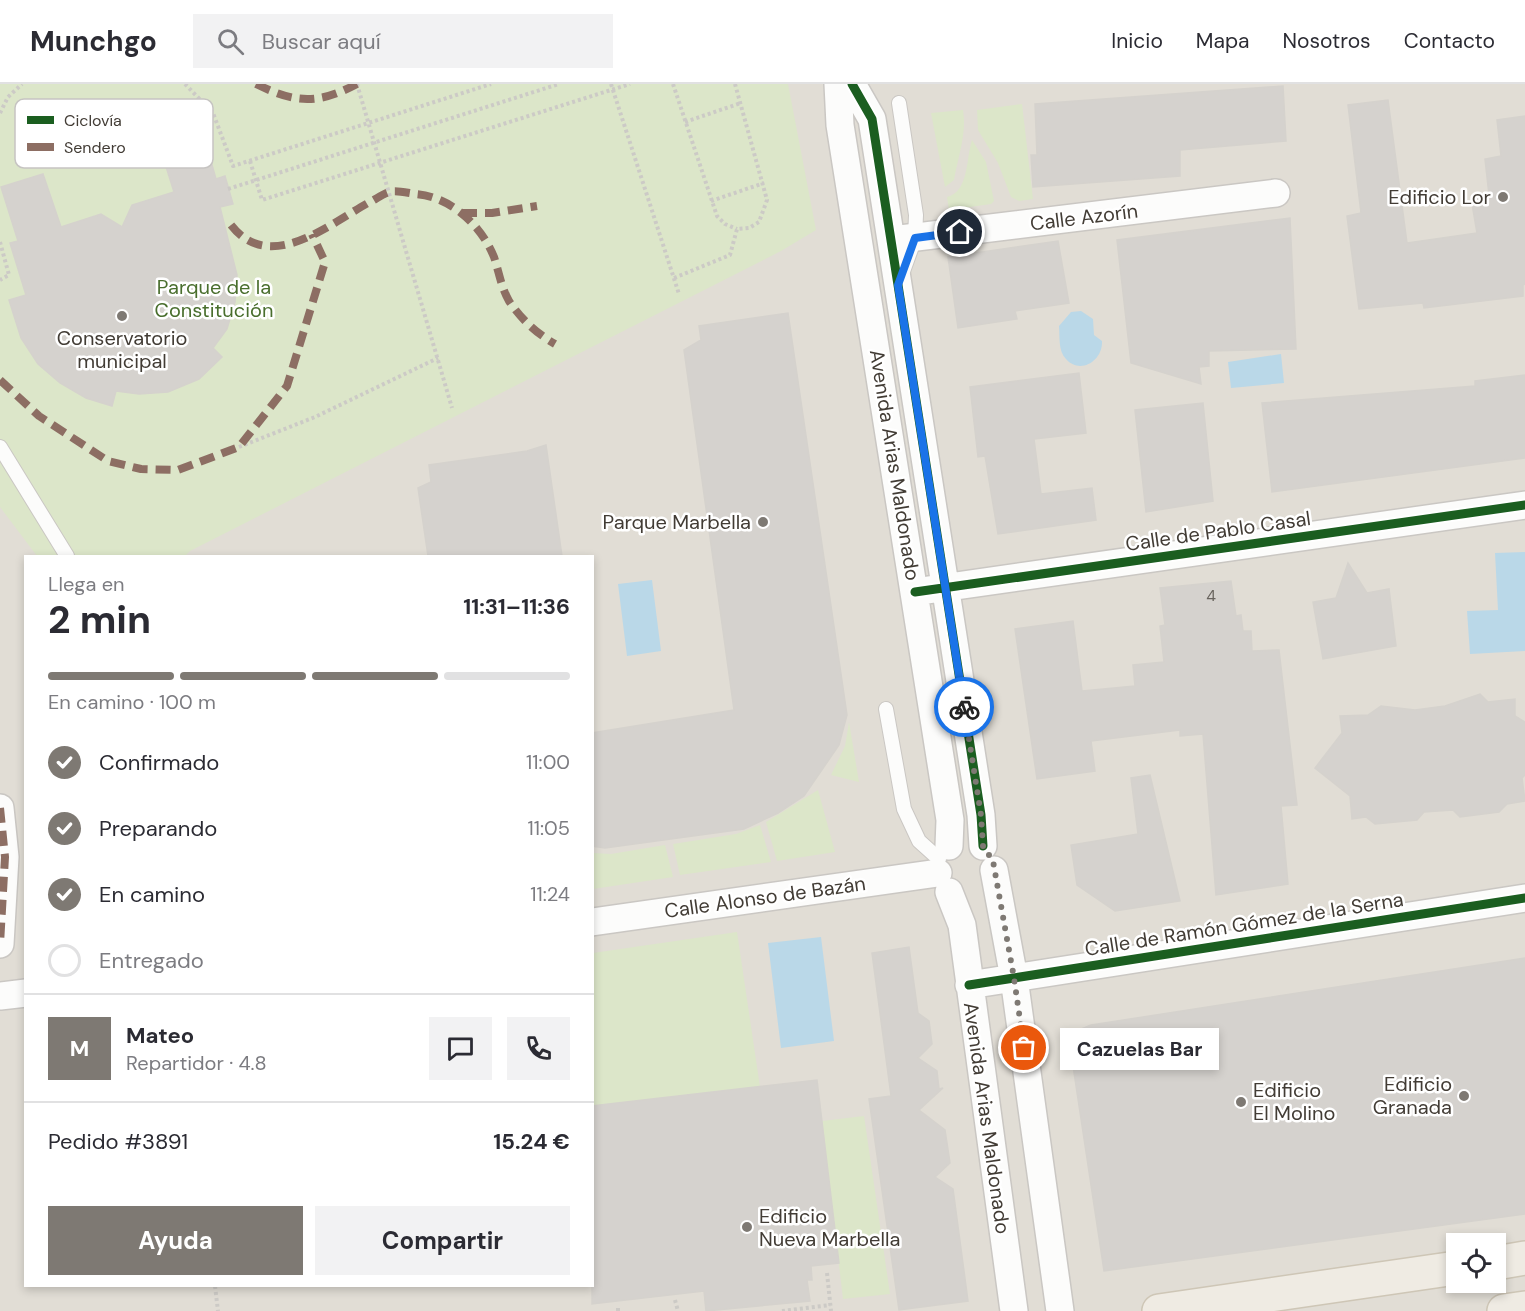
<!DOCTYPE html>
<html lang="es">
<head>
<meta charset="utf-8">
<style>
  :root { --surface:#fff; --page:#f2f2f3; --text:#2b2b33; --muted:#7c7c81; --line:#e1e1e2; --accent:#7e7973 }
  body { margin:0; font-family:"DM Sans",sans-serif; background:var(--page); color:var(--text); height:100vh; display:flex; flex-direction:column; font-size:22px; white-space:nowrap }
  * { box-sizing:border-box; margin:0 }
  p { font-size:20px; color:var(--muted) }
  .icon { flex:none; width:33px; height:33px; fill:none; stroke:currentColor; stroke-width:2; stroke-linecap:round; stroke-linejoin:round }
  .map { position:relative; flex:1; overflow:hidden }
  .drawer { position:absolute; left:24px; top:471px; width:570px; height:732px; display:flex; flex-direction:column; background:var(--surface); border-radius:0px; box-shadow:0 3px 9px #0003 }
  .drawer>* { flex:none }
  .buttons { position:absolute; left:1446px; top:1149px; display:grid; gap:12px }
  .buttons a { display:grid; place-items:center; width:60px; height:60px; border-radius:0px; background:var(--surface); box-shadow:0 3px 9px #0003; font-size:30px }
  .pin { position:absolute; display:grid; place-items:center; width:51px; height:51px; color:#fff; margin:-26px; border:3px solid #fff; border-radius:50%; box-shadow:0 2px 6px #0007 }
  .courier { position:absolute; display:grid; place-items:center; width:60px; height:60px; margin:-30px; border:4px solid #1a73e8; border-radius:50%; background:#fff; color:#222; box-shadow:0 2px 8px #0007 }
  .bubble { position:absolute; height:42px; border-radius:0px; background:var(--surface); box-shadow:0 3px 9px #0003; font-size:20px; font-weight:700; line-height:42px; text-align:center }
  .head em { font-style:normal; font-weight:700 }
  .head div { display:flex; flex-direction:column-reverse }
  .head { display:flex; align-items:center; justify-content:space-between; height:102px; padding:0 24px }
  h1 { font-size:39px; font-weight:700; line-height:45px }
  .bar { display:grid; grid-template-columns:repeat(4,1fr); gap:9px 6px; align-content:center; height:72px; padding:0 24px }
  .bar i { height:8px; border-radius:4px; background:var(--line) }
  .bar .active { background:var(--accent) }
  .bar p { grid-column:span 4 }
  .line { display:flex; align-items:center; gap:15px; padding:0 24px; border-top:2px solid var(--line) }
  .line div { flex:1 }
  .round { display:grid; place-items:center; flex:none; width:63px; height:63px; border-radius:0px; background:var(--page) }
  ol { padding:0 24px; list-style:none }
  li { display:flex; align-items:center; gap:18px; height:66px }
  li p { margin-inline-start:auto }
  li .icon { padding:6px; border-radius:50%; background:var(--accent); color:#fff; stroke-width:4 }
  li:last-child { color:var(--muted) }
  li i { width:33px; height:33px; border:3px solid var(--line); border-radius:50% }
  .button { display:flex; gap:12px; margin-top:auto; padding:12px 24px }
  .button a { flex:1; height:69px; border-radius:0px; background:var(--accent); color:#fff; font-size:24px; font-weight:700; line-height:69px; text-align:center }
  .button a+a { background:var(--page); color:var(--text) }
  header { display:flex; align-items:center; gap:36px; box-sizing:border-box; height:84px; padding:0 30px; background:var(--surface); border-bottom:2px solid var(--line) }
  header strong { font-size:28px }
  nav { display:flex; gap:33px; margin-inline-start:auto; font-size:21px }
  .search { width:420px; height:54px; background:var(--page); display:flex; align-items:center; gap:15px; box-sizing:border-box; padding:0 21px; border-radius:0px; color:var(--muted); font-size:22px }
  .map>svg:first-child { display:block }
</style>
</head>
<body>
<header>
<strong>Munchgo</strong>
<div class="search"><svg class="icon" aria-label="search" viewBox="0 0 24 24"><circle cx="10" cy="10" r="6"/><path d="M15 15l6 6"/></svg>Buscar aquí</div>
<nav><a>Inicio</a><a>Mapa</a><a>Nosotros</a><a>Contacto</a></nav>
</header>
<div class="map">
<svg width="1525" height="1227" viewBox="0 0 1525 1227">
  <rect width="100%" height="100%" fill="#edebe7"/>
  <path fill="#e1ddd5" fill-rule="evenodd" d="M0 0H1525V1227H0ZM26 472H592V1202H26ZM1456 1160H1496V1198H1456Z"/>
  <path fill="#dce6c9" d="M0 0H788L816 146 781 167 190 467 185 472H37L0 423Z
    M1022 20 1033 115 1019 117 1011 113 998 79 978 46 977 26Z
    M963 26C967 50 958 72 954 96L945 103 931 29Z
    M972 56 986 78 994 117 991 120 949 126 947 113C969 108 966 74 972 56Z
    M849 638 859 698 831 691 845 662Z
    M818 706 835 768 777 777 766 738Z
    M760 741 771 778 680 791 673 760 736 750Z
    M665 761 673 793 593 805V769L611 770Z
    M737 848 760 1003 593 1022V869Z
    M864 1032 890 1210 843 1215 822 1037Z"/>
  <path fill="#bad8e8" d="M1081 227 1093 235 1094 251 1102 257C1103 277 1080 291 1066 275 1058 267 1060 253 1059 242L1071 228Z
    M1281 270 1284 299 1231 304 1228 278Z
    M1525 468V567L1470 570 1467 527 1498 526 1495 469Z
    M652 496 661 567 627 572 618 500Z
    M821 853 834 957 781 964 768 859Z"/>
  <path fill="#d5d2ce" stroke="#d5d2cd" stroke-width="1.5" d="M1283 2 1286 57 1180 66V92L1033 103 1031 71H1037L1035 20Z
    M1388 16 1407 159 1477 149 1471 114 1489 111 1485 75 1501 72 1497 36 1525 32V200L1523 201V212L1424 224 1423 219 1359 225 1347 132 1361 129 1348 21Z
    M201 42 216 95 225 92 233 120 220 123 237 191 235 218 227 245 213 264 222 273 199 295 168 308 139 310 116 307 112 322 86 314 60 299 38 280 21 254 9 216 26 211 10 159 18 157 1 103 43 90 61 143 101 130 122 143 132 121 174 108 157 54Z
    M1290 134 1296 265 1209 267V282L1199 283 1201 300 1131 279 1117 156Z
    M1058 157 1069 219 1015 227 1017 235 958 244 948 173Z
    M788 229 847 631 839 661 804 712 778 729 744 745 605 764 592 762V649L734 626 684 266 701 256 699 242Z
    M1079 289 1086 349 1034 355 1041 410 1092 404 1096 436 998 450 985 372 978 373 970 303Z
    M1525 291V374L1272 408 1262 319 1475 302V297Z
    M1203 319 1213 417 1146 428 1135 326Z
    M546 361 562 472H428L418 404 431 398 429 381 527 367Z
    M1348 479 1367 509 1389 505 1396 562 1323 575 1313 518 1336 514Z
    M1231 497 1236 532 1241 531 1243 547H1251L1252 567 1279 566 1297 721 1281 722 1288 800 1216 811 1203 650 1180 652V646L1091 657 1095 687 1037 695 1015 545 1073 537 1082 607 1135 602 1133 581 1164 578 1160 542 1165 541 1160 504Z
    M1480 610 1488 618 1515 615V632L1525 638V691L1522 694 1525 717 1507 720 1499 728 1460 733 1453 726 1424 728 1417 736 1375 740 1366 733 1352 735 1350 712 1315 684 1342 649 1340 632 1368 631 1381 622 1415 626 1445 622Z
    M1150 691 1180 817 1115 827 1077 801 1071 761 1138 750 1131 694Z
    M909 863 918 929 929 937 932 960 918 974 937 987 939 1005 943 1004 919 1026 945 1046 950 1079 935 1093 953 1105 968 1217 899 1226 869 1015 891 1012 872 869Z
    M1525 874V1130L1104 1187 1070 962 1081 945 1091 941Z
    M817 996 839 1179 811 1182 812 1196H807L810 1217 706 1227 704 1207 592 1220V1022Z"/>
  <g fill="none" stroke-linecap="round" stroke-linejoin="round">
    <g stroke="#cac7c3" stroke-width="16">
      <path id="lane" d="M899 19 916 131 915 154 902 190
        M0 363 67 472
        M886 625 904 725 919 757 939 775"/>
    </g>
    <g stroke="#cac7c3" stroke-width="30">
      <path id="street" d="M838 0 840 41 950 736 949 762
        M852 0 872 35 981 731 983 762
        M892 156 1276 109
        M928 506 1525 421
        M0 724 5 773 0 860
        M994 786 1014 894 1060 1227
        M949 808 962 841 1014 1227
        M592 838 938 789
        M969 901 1525 814
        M0 912 26 909"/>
    </g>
    <g stroke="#cec6b6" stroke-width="36">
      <path id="primary" d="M1496 1179 1525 1174
        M1159 1227 1456 1184
        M1504 1227 1525 1224"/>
    </g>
    <path stroke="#cccac6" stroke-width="4" stroke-dasharray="3 3" stroke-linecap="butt" d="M185 0 213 29 233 82 491 0
      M357 0 452 324
      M611 0 679 210
      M673 0 717 132 725 140 737 145
      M0 29 8 13 22 0
      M685 38 741 19
      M250 77 262 116 630 0
      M228 105 559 0
      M711 117 764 99
      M0 158 9 191 0 196
      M674 194 730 171 737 145 749 144 759 138 767 116 735 0
      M239 363 315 333 438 274
      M827 1189 831 1227
      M215 1202 218 1227
      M675 1216 678 1227
      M618 1227V1224
      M782 1227 830 1221"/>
    <use href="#lane" stroke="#fcfcfb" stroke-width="14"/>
    <use href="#street" stroke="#fcfcfb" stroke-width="27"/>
    <use href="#primary" stroke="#efebe3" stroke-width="33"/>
    <path stroke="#8d6e63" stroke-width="8" stroke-dasharray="15 8" stroke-linecap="butt" d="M256 0C295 19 317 21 357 0
      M462 129H492L537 122
      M231 141C269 190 327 142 368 119 375 116 382 110 389 108 396 106 408 109 416 110 451 113 481 141 494 173 499 188 501 203 509 217 521 235 536 249 555 260
      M0 296 39 332 108 377 141 385 178 386 239 363 287 302 325 178 312 150
      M0 724 5 773 0 860"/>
    <g stroke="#fff" stroke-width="13">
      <path id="cycleway" d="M852 0 872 35 981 731 983 762
        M915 508 1525 421
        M969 901 1525 814"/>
    </g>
    <use href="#cycleway" stroke="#1b5e20" stroke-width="9"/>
  </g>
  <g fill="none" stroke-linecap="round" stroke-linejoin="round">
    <path stroke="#7e7973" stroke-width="6" stroke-dasharray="0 10.8" d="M964 623 981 731 983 762 993 777 1014 894 1024 964"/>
    <path stroke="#1a73e8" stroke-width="8" d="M960 148 915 154 898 201 964 623"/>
  </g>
  <g fill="#7e7973" stroke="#fff" stroke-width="2">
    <circle cx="1503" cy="113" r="6"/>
    <circle cx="122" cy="232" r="6"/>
    <circle cx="763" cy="438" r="6"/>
    <circle cx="1464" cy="1012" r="6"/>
    <circle cx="1241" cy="1018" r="6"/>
    <circle cx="747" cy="1143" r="6"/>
  </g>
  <g text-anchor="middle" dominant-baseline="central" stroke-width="5" stroke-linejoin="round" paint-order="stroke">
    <g font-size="16" fill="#68635d">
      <text x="1211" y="511">4</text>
    </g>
    <g font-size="20" fill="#423c35" stroke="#fff" text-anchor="end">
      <text x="1491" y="113">Edificio Lor</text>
      <text x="122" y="254" text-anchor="middle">Conservatorio<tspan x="122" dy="23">municipal</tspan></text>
      <text x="751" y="438">Parque Marbella</text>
      <text x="1452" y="1000">Edificio<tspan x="1452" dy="23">Granada</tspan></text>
      <text x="1253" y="1006" text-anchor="start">Edificio<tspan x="1253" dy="23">El Molino</tspan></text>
      <text x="759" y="1132" text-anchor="start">Edificio<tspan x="759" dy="23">Nueva Marbella</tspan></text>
    </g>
    <g font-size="20" fill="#423c35" stroke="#fff">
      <text transform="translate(1084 133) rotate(-7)">Calle Azorín</text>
      <text transform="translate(895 381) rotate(81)">Avenida Arias Maldonado</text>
      <text transform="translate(1218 447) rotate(-8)">Calle de Pablo Casal</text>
      <text transform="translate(765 813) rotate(-8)">Calle Alonso de Bazán</text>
      <text transform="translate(1244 840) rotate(-9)">Calle de Ramón Gómez de la Serna</text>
      <text transform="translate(987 1034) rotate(82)">Avenida Arias Maldonado</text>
    </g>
    <g font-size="20" fill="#496e2d" stroke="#fff">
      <text x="214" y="203">Parque de la<tspan x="214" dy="23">Constitución</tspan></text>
    </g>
  </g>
  <rect x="15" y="15" width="198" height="69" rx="9" fill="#fff" stroke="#c6c4c2" stroke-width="1.5"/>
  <rect x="27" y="32" width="27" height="8" fill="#1b5e20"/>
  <rect x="27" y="59" width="27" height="8" fill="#8d6e63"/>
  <g font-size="16" fill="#423c35">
    <text x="64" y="42">Ciclovía</text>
    <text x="64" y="69">Sendero</text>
  </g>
</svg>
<div class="buttons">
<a><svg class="icon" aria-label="locate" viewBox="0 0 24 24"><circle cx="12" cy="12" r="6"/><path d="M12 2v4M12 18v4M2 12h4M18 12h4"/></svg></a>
</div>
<div class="pin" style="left:1024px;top:964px;background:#ea580c"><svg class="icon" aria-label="bag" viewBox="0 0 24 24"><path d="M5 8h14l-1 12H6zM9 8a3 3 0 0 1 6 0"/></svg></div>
<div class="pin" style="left:960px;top:148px;background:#1f2937"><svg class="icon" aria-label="home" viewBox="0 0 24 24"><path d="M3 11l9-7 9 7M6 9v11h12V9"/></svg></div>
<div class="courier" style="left:964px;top:623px"><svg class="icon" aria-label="bike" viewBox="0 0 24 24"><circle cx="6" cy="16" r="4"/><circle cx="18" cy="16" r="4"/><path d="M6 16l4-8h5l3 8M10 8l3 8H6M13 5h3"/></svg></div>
<div class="bubble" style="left:1060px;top:944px;width:159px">Cazuelas Bar</div>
<section class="drawer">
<div class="head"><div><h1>2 min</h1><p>Llega en</p></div><em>11:31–11:36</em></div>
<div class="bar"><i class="active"></i><i class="active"></i><i class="active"></i><i></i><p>En camino · 100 m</p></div>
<ol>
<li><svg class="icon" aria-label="check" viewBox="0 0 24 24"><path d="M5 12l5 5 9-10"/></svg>Confirmado<p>11:00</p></li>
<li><svg class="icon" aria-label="check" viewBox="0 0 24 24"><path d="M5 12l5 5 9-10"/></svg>Preparando<p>11:05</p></li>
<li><svg class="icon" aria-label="check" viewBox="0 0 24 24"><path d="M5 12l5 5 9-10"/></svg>En camino<p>11:24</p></li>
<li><i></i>Entregado</li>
</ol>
<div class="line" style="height:108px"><b class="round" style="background:var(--accent);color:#fff">M</b><div><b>Mateo</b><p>Repartidor · 4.8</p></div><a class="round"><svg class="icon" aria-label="chat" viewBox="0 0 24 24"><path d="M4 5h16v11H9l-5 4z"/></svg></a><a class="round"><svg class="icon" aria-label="phone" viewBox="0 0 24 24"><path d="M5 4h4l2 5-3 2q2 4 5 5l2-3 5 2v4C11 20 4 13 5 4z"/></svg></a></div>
<div class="line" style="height:78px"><div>Pedido #3891</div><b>15.24 €</b></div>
<div class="button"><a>Ayuda</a><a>Compartir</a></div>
</section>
</div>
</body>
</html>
